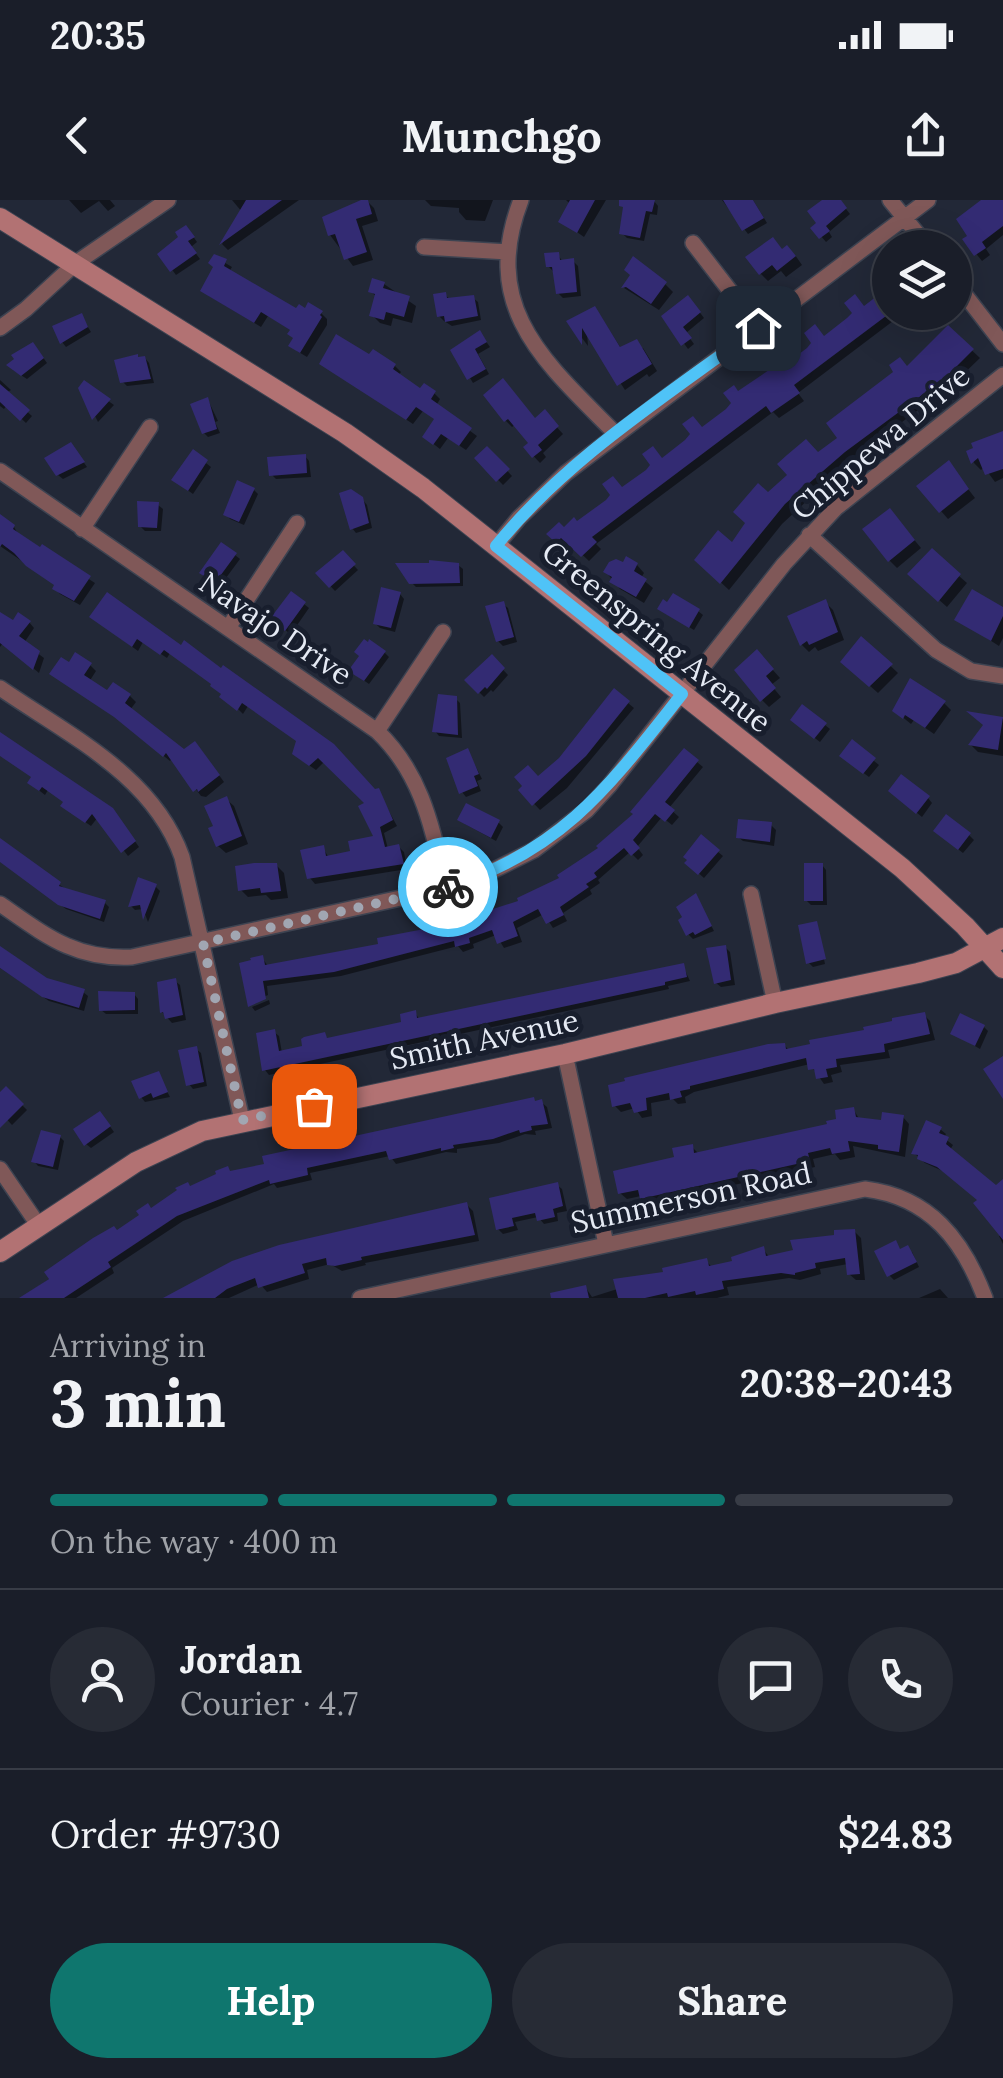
<!DOCTYPE html>
<html lang="en">
<head>
<meta charset="utf-8">
<style>
  :root { --surface:#1a1e29; --page:#272b35; --text:#f1f3f6; --muted:#9fa2a8; --line:#383c46; --accent:#0f766e }
  body { margin:0; font-family:Lora,serif; background:var(--page); color:var(--text); height:100vh; display:flex; flex-direction:column; font-size:38px; white-space:nowrap }
  * { box-sizing:border-box; margin:0 }
  p { font-size:32px; color:var(--muted) }
  .icon { flex:none; width:55px; height:55px; fill:none; stroke:currentColor; stroke-width:2; stroke-linecap:round; stroke-linejoin:round }
  .map { position:relative; height:1098px; overflow:hidden }
  .panel { display:flex; flex-direction:column; background:var(--surface); flex:1 }
  .panel>* { flex:none }
  .fabs { position:absolute; left:872px; top:30px; display:grid; gap:20px }
  .fabs a { display:grid; place-items:center; width:100px; height:100px; border-radius:50%; background:var(--surface); box-shadow:0 10px 40px #0002,0 0 0 2px var(--line); font-size:50px }
  .pin { position:absolute; display:grid; place-items:center; width:85px; height:85px; color:#fff; margin:-42px; border-radius:20px; box-shadow:0 5px 15px #0006 }
  .courier { position:absolute; display:grid; place-items:center; width:100px; height:100px; margin:-50px; border:8px solid #4fc3f7; border-radius:50%; background:#fff; color:#222; box-shadow:0 2px 12px #0007 }
  .summary em { font-style:normal; font-weight:700 }
  .summary div { display:flex; flex-direction:column-reverse }
  .summary { display:flex; align-items:center; justify-content:space-between; height:170px; padding:0 50px }
  h1 { font-size:65px; font-weight:700; line-height:75px }
  .bar { display:grid; grid-template-columns:repeat(4,1fr); gap:15px 10px; align-content:center; height:120px; padding:0 50px }
  .bar i { height:12px; border-radius:8px; background:var(--line) }
  .bar .current { background:var(--accent) }
  .bar p { grid-column:span 4 }
  .line { display:flex; align-items:center; gap:25px; padding:0 50px; border-top:2px solid var(--line) }
  .line div { flex:1 }
  .round { display:grid; place-items:center; flex:none; width:105px; height:105px; border-radius:52px; background:var(--page) }
  .cta { display:flex; gap:20px; margin-top:auto; padding:20px 50px }
  .cta a { flex:1; height:115px; border-radius:60px; background:var(--accent); color:#fff; font-size:40px; font-weight:700; line-height:115px; text-align:center }
  .cta a+a { background:var(--page); color:var(--text) }
  .status { display:flex; justify-content:space-between; align-items:center; height:70px; padding:0 50px; background:var(--surface); direction:ltr }
  .status svg { height:28px; fill:currentColor }
  header { display:flex; justify-content:space-between; align-items:center; height:130px; padding:0 50px; background:var(--surface); font-size:45px; font-weight:700 }
  .map>svg:first-child { display:block }
</style>
</head>
<body>
<div class="status"><b>20:35</b><svg viewBox="0 0 49 12"><path d="M0 12V9h3v3zM5 12V6h3v6zM10 12V3h3v9zM15 12V0h3v12zM26 1h20v11H26zM47 4h2v5h-2z"/></svg></div>
<header><svg class="icon" aria-label="back" viewBox="0 0 24 24"><path d="M15 5l-7 7 7 7"/></svg>Munchgo<svg class="icon" aria-label="share" viewBox="0 0 24 24"><path d="M12 15V3M7 8l5-5 5 5M5 13v7h14v-7"/></svg></header>
<div class="map">
<svg width="1003" height="1098" viewBox="0 0 1003 1098">
  <rect width="100%" height="100%" fill="#222837"/>
  <path fill="#0007" d="M69 0H110L115 6 108 11 99 1 81 13Z
    M232 0H246L248 3 249 0H299L228 50 222 44 242 12Z
    M425 0H493L485 21 466 20 459 12V8L431 6Z
    M566 0H606L584 37 561 21 570 4Z
    M642 0 654 1 658 6 657 15 650 14 644 41 627 38 622 33Z
    M722 0H753L767 23 748 34Z
    M826 0H839L850 14 829 32 832 37 826 42 814 28 820 24Z
    M983 0H1003V35L986 49 990 55 982 61 965 40 970 36Z
    M367 1 374 8 378 21 362 26 373 60 353 66 330 35Z
    M190 32 197 42 191 47 200 59 176 75 161 55Z
    M783 51 795 55 802 65 786 77 781 71 768 81 760 73Z
    M558 55 563 62 573 61 578 66 581 96 563 98 558 93 553 71 548 66Z
    M215 57 232 67 229 72 297 111 321 113 327 119V125L307 157 297 151 292 131 268 116 261 127 209 96Z
    M633 76 665 84 673 92 659 110 624 88Z
    M384 84 416 106 412 123 393 118 391 126 380 123 372 115 377 97 371 92Z
    M890 89V112H905L798 193 804 201 779 218 773 212 596 344 601 349 589 361 569 342 564 347 550 334 577 324 728 211 739 193 784 169Z
    M445 95 451 100 473 98 478 102 481 120 452 126 444 121 439 116Z
    M692 102 704 118 686 133 694 144 688 149 664 116Z
    M600 115 622 150 643 148 657 171 649 177 647 174 625 190 587 132 588 146 570 122Z
    M81 116 91 132 66 147 62 142Z
    M948 128 980 158 952 185 852 259 782 324 729 390 697 360 733 345 768 295 840 238Z
    M480 133 490 147 478 154 489 174 473 183 454 151Z
    M37 149 47 163 27 179 13 170Z
    M145 158 149 163 154 183 127 186 122 181Z
    M370 158 395 166 401 172 398 176 420 192 434 193 440 199 436 206 477 236 466 250 448 238 440 249 431 242 437 220 423 211 413 224 329 169Z
    M0 180 11 190 6 193 32 216 26 223 7 205 4 209 0 206Z
    M84 184 114 205 98 222 81 188Z
    M486 196 535 220 544 213 563 234 543 253 546 257 540 263 526 248 532 243 516 224 512 227 506 221Z
    M208 200 218 221 215 222 220 233 208 237 204 233Z
    M1003 233V278L995 282 984 267 981 270 974 263 970 252Z
    M487 249 512 276 503 285 477 258Z
    M75 250 87 267 63 279 58 275Z
    M193 253 211 267 193 294 179 284Z
    M305 256 309 261 311 277 276 279 272 275Z
    M949 264 975 298 948 319 941 311Z
    M254 290 258 294 244 325 230 319 226 314Z
    M362 299 367 305 372 328 356 333 352 328Z
    M158 305 163 309 161 331H145L140 326Z
    M897 319 921 348 897 368 889 360Z
    M0 323 14 327 18 334 95 383 80 405 60 394 55 388 57 385 0 346Z
    M343 354 358 370 335 391 319 374Z
    M235 355 240 359 220 386 207 377Z
    M458 365 463 369V386L416 387 411 382Z
    M637 365 644 373 641 378 653 388 644 403 620 389 606 372Z
    M910 374 959 376 967 383 947 407Z
    M400 394 404 399 395 432 380 428 375 423Z
    M108 396 375 592 378 591 397 626 384 633 388 649 399 647 404 652 407 669 315 684 310 678 323 648 329 658 353 653 377 638 368 604 325 561 316 570 300 559 299 541 248 506 243 514 214 485 170 453 167 458 143 442 138 451 98 422Z
    M825 402 833 410 844 440 818 451 815 447 809 452 802 445 790 417Z
    M304 404 309 408 291 434 276 424Z
    M503 404 508 408 517 442 503 446 498 441Z
    M1003 410V438L999 446 957 419Z
    M698 411 703 415 694 430 665 413Z
    M0 415 13 424 29 422 34 428 24 443 44 458 39 473 3 443 0 447Z
    M862 439 898 473 878 493 851 469Z
    M384 452 389 457 369 484 356 475Z
    M492 458 508 475 493 492 491 490 484 497 467 480Z
    M764 460 780 478 771 485 781 497 769 507 762 500Z
    M70 465H90L96 471 89 482 108 494 130 496 136 502 130 510 184 552 201 550 224 582 206 597 201 596 172 558 170 561 123 523Z
    M455 498 460 503 462 538 439 536 435 531Z
    M628 503 634 508 567 588 540 610 521 590 538 579Z
    M944 503 951 510 934 534 914 520 911 524 895 511Z
    M973 515 1003 519V556L978 552 971 545 985 526Z
    M798 525H825L830 529 820 542Z
    M0 540 118 617 139 647 128 656 98 617 91 626 69 611 66 603 48 590 45 595 36 588 34 578 0 555Z
    M852 543 879 565 869 577 846 560Z
    M468 551 482 579 477 581 481 591 466 597 462 592Z
    M697 562 703 567 669 608 679 617 672 625 662 617 637 647 643 655 638 660 630 652 598 680 600 683 590 690 592 694 563 713 567 721 553 728 544 714 517 728 522 742 504 748 496 735 473 744 474 748 463 752 458 746 341 776 267 786 268 795 250 803 262 758 268 766 381 746 522 702 563 679 602 649Z
    M895 595 928 598 932 603 922 617Z
    M226 599 234 606 248 644 226 653 218 646 216 627Z
    M499 623 503 627 496 641 465 624Z
    M771 625 776 630 774 646 743 641 738 637Z
    M969 635 974 640 963 653 941 636Z
    M701 638 723 656 704 678 687 663Z
    M0 641 64 688 104 702 109 707 104 722 66 709 6 665 0 661Z
    M276 665 284 673 288 698 271 700 266 695 248 697 241 690Z
    M822 665 826 670 827 705H811L806 700Z
    M155 686 160 691 148 722 143 709 135 710 131 706Z
    M696 696 714 731 693 739 688 734Z
    M817 724 825 764 813 767 808 762 801 727Z
    M725 747 730 752 735 785 721 787 716 783Z
    M0 749 46 780 83 792 88 796 84 811 49 801 0 768Z
    M683 766 690 781 668 786 669 789 269 875 265 870 274 832 279 836 282 853 305 848 324 835 329 840 404 824 415 813 420 820Z
    M175 781 180 785 186 820 172 823 162 812Z
    M134 794 138 799V814H106L101 810Z
    M269 800 270 804 255 811 252 807Z
    M924 815 930 821 935 840 888 850 890 858 840 865 842 872 831 875 833 882 824 884 810 864 694 892 685 897 686 903 678 904 673 899 651 903 652 916 642 918 635 908 621 912 614 905 784 845 790 851Z
    M984 827 988 831 980 849 953 833Z
    M196 849 201 853 207 886 193 889 189 884Z
    M158 874 170 897 145 902 141 897Z
    M6 889 27 910 12 925 0 912V895Z
    M541 902 547 907 552 928 535 931 536 935 525 934 499 943 457 949V953L446 952 396 964 390 956 310 973 312 980 277 988 274 984 183 1021 112 1068 114 1073 76 1098H21L151 1010 191 988 232 973Z
    M853 909 860 920 883 923 903 917 909 924 905 957 853 946 855 957 840 960 835 954 813 959 815 967 649 1004 641 996 627 999 620 993 692 947 699 954 830 925Z
    M104 918 114 932 91 948 86 944Z
    M940 929 946 934 944 938 953 945 950 950 996 988 1003 990V1044L999 1036 1002 1035 980 1000 945 972 925 963 914 953Z
    M60 937 64 941 58 970 38 966 34 961Z
    M557 985 562 989 567 1011 557 1013 558 1021 544 1024 538 1017 515 1022 518 1030 503 1034 498 1029 492 999Z
    M467 1005 473 1011 479 1041 365 1063 366 1065 342 1071 330 1064 307 1070 309 1079 267 1092 260 1084 229 1098H168L194 1083Z
    M854 1031 861 1038 865 1080H856L849 1074 848 1064 820 1069 821 1074 800 1080 789 1078 727 1087 729 1095 717 1098H572L570 1091 586 1088 592 1097 706 1061 712 1067 735 1063 763 1049 770 1058Z
    M895 1043 901 1051 912 1052 919 1067 894 1080 889 1075Z
    M940 1089 948 1098H919Z"/>
  <path fill="#332b73" d="M246 0H282L219 45Z
    M361 0H368L372 14 356 19 367 52 344 60 335 34 328 36 322 17Z
    M570 0H595L577 33 558 22Z
    M619 0H655L652 12 646 11 640 38 619 34 623 7 619 6Z
    M723 0H753L764 18 742 31Z
    M822 0H841L847 8 826 26 830 31 819 39 810 28 816 23 807 11Z
    M981 0H1003V26L982 42 986 48 974 56 962 39 967 36 956 19Z
    M186 25 195 37 188 41 197 53 170 72 157 54 178 37 175 32Z
    M773 37 782 49 787 45 796 56 777 71 772 65 759 75 745 57Z
    M559 52 560 60 574 58 577 92 556 94 552 67H546L544 53Z
    M214 54 227 59 224 66 296 108 299 104 305 108 308 102 323 111 320 115 322 117 300 153 288 146 293 138 287 134 290 130 261 112 254 123 200 91 213 67 208 63Z
    M633 56 667 82 651 104 626 87 621 88 630 75 624 70Z
    M372 78 385 82 383 88 410 96 404 117 386 112 384 120 369 116 375 94 368 92Z
    M890 86V113L794 185 800 193 771 213 766 206 592 337 597 342 581 357 561 338 556 343 546 334 559 322 564 327 574 317 577 321 606 300 610 295 602 284 613 276 622 287 646 270 650 265 642 254 653 246 662 258 685 240 690 234 682 224 693 216 702 227 726 209 731 203 723 193 734 185 738 191 769 170 764 163 775 155 783 166 807 148 811 143 804 133 815 124 824 136 847 118 852 113 844 103 855 94 864 106Z
    M446 92 447 98 474 95 478 116 445 122 444 116 437 117 433 94Z
    M688 95 701 112 683 127 692 138 681 146 661 116Z
    M595 106 620 147 637 139 652 164 617 186 582 128V145L566 121Z
    M82 113 88 127 60 144 52 126Z
    M948 125 974 149 945 178 845 252 785 304 720 384 694 360 718 330 732 342 745 323 733 312 758 283 768 292 787 275 777 264 787 255 806 239 818 252 837 238 826 223 893 172 889 165 900 157 907 166Z
    M480 130 487 142 475 149 486 169 467 180 450 150Z
    M336 134 369 154 373 149 396 164 393 169 420 188 424 183 436 191 431 199 472 228 459 246 441 234 433 245 422 237 434 219 416 207 406 220 319 164Z
    M33 142 44 158 21 176 6 165 14 159 11 155Z
    M138 154V157L145 156 151 179 120 183 114 160Z
    M503 178 535 218 545 209 559 226 538 245 542 250 532 258 523 247 528 243 508 219 504 222 483 195Z
    M84 180 111 199 92 220 78 188Z
    M0 184 30 210 20 221 0 202Z
    M208 197 217 229 202 234 190 204Z
    M1003 231V269L985 275 978 258 971 264 966 251 973 248 971 243Z
    M71 242 85 262 56 276 44 258Z
    M487 246 510 269 496 282 474 258Z
    M193 249 208 260 188 291 171 280Z
    M306 254 307 273 269 276 267 257Z
    M949 260 969 289 939 313 916 286Z
    M237 280 255 288 239 322 223 315Z
    M351 289 363 297 369 323 350 330 339 293Z
    M137 301 159 302 157 328 138 327Z
    M890 308 915 340 888 362 862 329Z
    M0 314 15 325 13 329 40 347 42 344 91 376 74 401 52 389 54 385 26 366 14 353 2 344 0 347Z
    M221 342 237 353 215 383 199 373Z
    M932 348 961 374 938 402 907 374Z
    M343 350 356 364 329 388 315 373Z
    M626 356 638 363 634 371 647 379 636 397 609 382 612 377 603 372 609 362 616 359 623 362Z
    M429 360 459 363 460 383 409 384 395 363H429Z
    M381 387 401 392 391 428 373 424Z
    M972 389 1003 407V416L991 441 954 420Z
    M291 391 306 402 285 431 269 420Z
    M107 392 181 445 184 440 221 468 223 465 334 544 375 589 379 588 393 620 380 627 385 647 399 644 404 664 307 679 300 650 324 645 326 656 350 651 348 641 373 636 358 606 364 603 318 558 309 566 292 554 296 541 242 503 237 511 219 497 221 494 210 486 211 484 164 450 160 455 137 439 132 447 89 417Z
    M673 393 700 409 689 428 657 409 663 399 667 402Z
    M826 399 838 432 809 445 807 441 800 446 787 416Z
    M504 401 514 437 496 442 485 406Z
    M0 412 13 420 18 412 31 421 19 436 40 451 33 470 0 443Z
    M861 436 893 464 869 487 840 462Z
    M364 439 368 442 369 439 386 451 364 481 348 471 359 456 354 452Z
    M757 449 774 469 766 476 776 488 760 502 734 470Z
    M75 452 92 463 84 475 107 490 113 482 131 494 125 503 184 549 195 541 220 575 198 592 197 589 193 592 166 553 163 557 114 517 49 474 61 457 69 462Z
    M492 454 505 468 487 489 485 487 478 494 464 480Z
    M910 478 946 501 925 528 905 515 903 519 892 511Z
    M614 488 630 501 586 556 532 606 518 590 522 586 514 577 528 565 538 576 559 558Z
    M438 494 457 496 458 535 432 532Z
    M802 504 827 523 814 539 790 520Z
    M966 511 1003 517 998 550 968 545 983 525Z
    M0 532 113 608 136 641 121 653 92 614 85 623 60 606 63 602 42 587 39 591 27 583 31 577 0 556Z
    M852 539 876 558 863 574 839 556Z
    M468 548 479 574 474 576 478 586 459 594 446 558Z
    M684 548 699 560 665 602 675 610 665 622 655 614 633 640 640 648 631 656 624 648 594 673 597 677 586 684 589 687 560 707 564 715 546 724 538 709 513 722 518 736 497 744 492 730 469 738 470 743 455 747 454 741 334 772 263 781 266 799 248 807 239 763 251 760 250 758 263 755 265 765 378 744 377 738 440 726 518 701 517 698 559 678 557 675 598 648 596 646 633 614 630 612Z
    M901 574 930 596 916 614 888 591Z
    M227 596 242 636 216 647 208 628 213 626 204 606Z
    M466 603 500 620 491 638 457 620Z
    M946 614 971 633 958 650 933 631Z
    M738 619 772 622 770 642 736 638Z
    M701 634 720 650 698 675 684 663 687 660 683 657Z
    M0 638 61 682 59 686 106 700 100 719 58 705 0 662Z
    M254 663H277L281 691 261 693 260 688 238 691 235 666Z
    M804 663H823V701H804Z
    M138 677 157 684 143 720 140 705 128 707Z
    M696 693 712 726 695 735 693 732 686 736 678 720 682 717 676 707Z
    M817 721 826 759 806 764 798 725Z
    M726 745 731 780 714 784 706 748Z
    M0 746 47 778 85 789 79 808 42 797 0 768Z
    M684 763 687 777 665 782V785L262 871 256 833 275 829 279 851 302 846 301 839 304 837 325 832 327 838 401 822 400 814 416 810 417 818Z
    M176 778 183 815 165 819 163 812 160 813 157 782Z
    M98 791 135 792V810L99 811Z
    M925 812 930 834 884 844 885 852 836 859 837 867 826 869 828 877 816 879 814 869 808 870 806 858 690 886V889L680 891 682 897 670 900 669 893 646 898 647 910 634 913 630 903 612 907 608 885 625 881 624 878 768 844 785 843 786 849 810 844 809 840 864 830 863 827 892 821V818Z
    M960 813 985 825 975 846 950 834Z
    M197 846 204 882 186 886 178 850Z
    M1003 856V899L983 869Z
    M159 871 168 892 153 898 151 893 139 899 131 881Z
    M6 886 24 904 0 928V892Z
    M534 897 535 901 542 899 548 924 531 926 532 930 520 933 519 930 493 939 453 945 454 948 441 951V948L389 960 386 951 307 968 308 975 270 984 269 980 177 1016 108 1062 111 1067 64 1098H19L49 1079 44 1072 93 1038 114 1026 117 1030 139 1015 136 1011 148 1003 151 1008 177 990 175 988 188 982 190 986 216 974 215 971 228 966 230 971 264 964 262 956Z
    M854 907 856 917 881 920 882 912 904 915 899 952 878 949V945L848 941 850 951 832 954 830 948 808 953 810 961 640 999 638 990 618 994 613 971 674 957 672 948 693 944 694 953 827 924 826 921 836 919 835 910Z
    M100 911 111 926 84 946 73 929Z
    M926 920 942 927 939 933 949 937 946 944 996 985 1003 979V1040L973 1003 977 1000 937 967 917 959 918 955 911 954Z
    M41 930 61 935 53 967 31 962Z
    M558 982 563 1006 553 1009 555 1017 537 1021 535 1013 512 1018 514 1026 496 1030 489 998Z
    M467 1002 475 1035 361 1057 362 1060 335 1066 327 1065 326 1058 302 1064 305 1073 258 1088 255 1078 227 1089 215 1098H163L232 1061 279 1045Z
    M855 1029 860 1074 847 1075 845 1058 815 1063 816 1068 795 1073V1075L781 1073 722 1081 724 1089 696 1095 695 1091 668 1097 667 1093 645 1098H618L613 1079 663 1072 662 1068 707 1058 709 1066 732 1061 731 1057 764 1046 766 1056 793 1050 790 1040 834 1035V1030Z
    M896 1040 900 1049 908 1045 917 1062 887 1077 874 1051Z
    M586 1085 589 1098H551L550 1093Z"/>
  <g fill="none" stroke-linecap="round" stroke-linejoin="round">
    <g stroke="#3d4351" stroke-width="18">
      <path id="street" d="M521 0C479 109 546 163 616 234
        M890 0 929 48
        M693 43 758 127
        M424 47 508 52
        M955 82 1003 144
        M0 128 26 109 76 63 168 0
        M0 271 377 531C423 575 432 628 446 688
        M82 329 150 227
        M809 335 936 450 971 471 1003 476
        M496 346 519 318 566 273 928 0
        M228 428 297 323
        M0 488C68 535 153 575 182 657L242 920
        M377 531 443 432
        M751 694 775 803
        M0 704C45 735 75 760 132 757L446 688 482 676 534 650 587 610 609 586 784 364 836 308 1003 175
        M565 854 606 1044
        M0 969 39 1026
        M360 1098 865 989C930 997 963 1040 985 1098"/>
    </g>
    <g stroke="#3d4351" stroke-width="22">
      <path id="secondary" d="M0 18 345 233 423 288 902 668 965 726 1003 768
        M0 1052 136 962 202 931 565 854 775 803 918 773 956 763 1003 738"/>
    </g>
    <use href="#street" stroke="#805858" stroke-width="15"/>
    <use href="#secondary" stroke="#b27273" stroke-width="20"/>
  </g>
  <g fill="none" stroke-linecap="round" stroke-linejoin="round">
    <path stroke="#a1a6b2" stroke-width="10" stroke-dasharray="0 18" d="M314 906 242 920 203 743 448 687"/>
    <path stroke="#4fc3f7" stroke-width="12" d="M448 687C564 650 610 585 682 494L496 346C567 258 668 195 758 128"/>
  </g>
  <g text-anchor="middle" dominant-baseline="central" stroke-width="10" stroke-linejoin="round" paint-order="stroke">
    <g font-size="30" fill="#e5eaf4" stroke="#181e2d">
      <text transform="translate(880 242) rotate(-40)">Chippewa Drive</text>
      <text transform="translate(276 428) rotate(34)">Navajo Drive</text>
      <text transform="translate(657 436) rotate(39)">Greenspring Avenue</text>
      <text transform="translate(484 839) rotate(-12)">Smith Avenue</text>
      <text transform="translate(691 997) rotate(-12)">Summerson Road</text>
    </g>
  </g>
</svg>
<div class="fabs">
<a><svg class="icon" aria-label="layers" viewBox="0 0 24 24"><path d="M12 4l9 5-9 5-9-5zM3 14l9 5 9-5"/></svg></a>
</div>
<div class="pin" style="left:314px;top:906px;background:#ea580c"><svg class="icon" aria-label="bag" viewBox="0 0 24 24"><path d="M5 8h14l-1 12H6zM9 8a3 3 0 0 1 6 0"/></svg></div>
<div class="pin" style="left:758px;top:128px;background:#1f2937"><svg class="icon" aria-label="home" viewBox="0 0 24 24"><path d="M3 11l9-7 9 7M6 9v11h12V9"/></svg></div>
<div class="courier" style="left:448px;top:687px"><svg class="icon" aria-label="bike" viewBox="0 0 24 24"><circle cx="6" cy="16" r="4"/><circle cx="18" cy="16" r="4"/><path d="M6 16l4-8h5l3 8M10 8l3 8H6M13 5h3"/></svg></div>
</div>
<section class="panel">
<div class="summary"><div><h1>3 min</h1><p>Arriving in</p></div><em>20:38–20:43</em></div>
<div class="bar"><i class="current"></i><i class="current"></i><i class="current"></i><i></i><p>On the way · 400 m</p></div>
<div class="line" style="height:180px"><a class="round"><svg class="icon" aria-label="person" viewBox="0 0 24 24"><circle cx="12" cy="8" r="4"/><path d="M4 21q1-7 8-7t8 7"/></svg></a><div><b>Jordan</b><p>Courier · 4.7</p></div><a class="round"><svg class="icon" aria-label="chat" viewBox="0 0 24 24"><path d="M4 5h16v11H9l-5 4z"/></svg></a><a class="round"><svg class="icon" aria-label="phone" viewBox="0 0 24 24"><path d="M5 4h4l2 5-3 2q2 4 5 5l2-3 5 2v4C11 20 4 13 5 4z"/></svg></a></div>
<div class="line" style="height:130px"><div>Order #9730</div><b>$24.83</b></div>
<div class="cta"><a>Help</a><a>Share</a></div>
</section>
</body>
</html>
